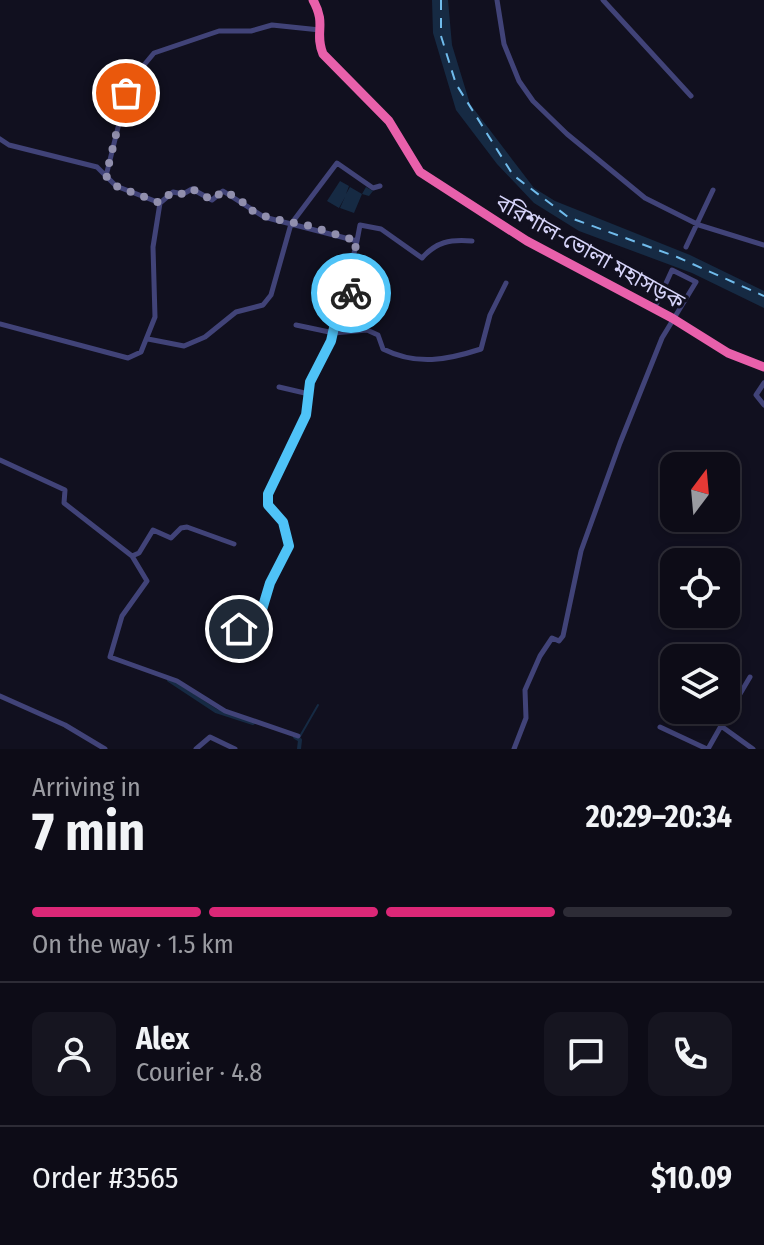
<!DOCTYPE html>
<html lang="en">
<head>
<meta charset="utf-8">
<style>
  :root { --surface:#0d0c17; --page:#161520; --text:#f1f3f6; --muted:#9a9ba1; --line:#2d2c36; --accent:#db2777 }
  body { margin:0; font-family:"Fira Sans Condensed","Noto Sans Bengali",sans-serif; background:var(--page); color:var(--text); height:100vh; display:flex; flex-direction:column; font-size:30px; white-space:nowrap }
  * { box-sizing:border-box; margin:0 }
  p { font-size:26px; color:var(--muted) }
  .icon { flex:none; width:44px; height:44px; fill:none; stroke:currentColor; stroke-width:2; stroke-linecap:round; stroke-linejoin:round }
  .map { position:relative; height:749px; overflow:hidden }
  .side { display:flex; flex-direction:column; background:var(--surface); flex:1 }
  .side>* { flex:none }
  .needle { width:52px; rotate:16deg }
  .controls { position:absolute; left:660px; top:452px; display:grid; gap:16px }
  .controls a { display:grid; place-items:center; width:80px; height:80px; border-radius:16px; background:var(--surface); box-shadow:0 4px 12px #0003,0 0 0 2px var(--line); font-size:40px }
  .pin { position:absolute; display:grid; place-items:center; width:68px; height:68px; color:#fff; margin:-34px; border:4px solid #fff; border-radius:50%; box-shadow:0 2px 8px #0007 }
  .courier { position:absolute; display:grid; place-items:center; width:80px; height:80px; margin:-40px; border:6px solid #4fc3f7; border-radius:50%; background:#fff; color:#222; box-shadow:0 2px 10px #0007 }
  .overview em { font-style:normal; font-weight:700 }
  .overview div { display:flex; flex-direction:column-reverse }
  .overview { display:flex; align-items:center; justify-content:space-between; height:136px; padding:0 32px }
  h1 { font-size:52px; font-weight:700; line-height:60px }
  .bar { display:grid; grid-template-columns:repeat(4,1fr); gap:12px 8px; align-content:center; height:96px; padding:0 32px }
  .bar i { height:10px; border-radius:6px; background:var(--line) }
  .bar .selected { background:var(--accent) }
  .bar p { grid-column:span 4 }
  .line { display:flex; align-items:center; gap:20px; padding:0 32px; border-top:2px solid var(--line) }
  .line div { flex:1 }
  .round { display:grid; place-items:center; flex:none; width:84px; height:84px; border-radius:16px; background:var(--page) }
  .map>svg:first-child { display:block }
</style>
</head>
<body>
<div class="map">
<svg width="764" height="749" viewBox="0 0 764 749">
  <rect width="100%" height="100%" fill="#11101f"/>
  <path fill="#162a43" d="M432 0H448L452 45 470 104 534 188 555 201 690 255 764 291V308L692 273 579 231 534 203 497 164 456 110 433 33Z
    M340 181 349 186 346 194 350 187 362 194 366 187 373 191 369 196 362 194 354 213 340 208 345 197 339 208 327 201Z"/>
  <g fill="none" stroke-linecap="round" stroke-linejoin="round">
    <path stroke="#162a43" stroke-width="2" d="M299 738 318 705"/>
    <path stroke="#162a43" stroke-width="4" d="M169 680 216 711 253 723
      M295 737 300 740 299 749"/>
    <path stroke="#70bbeb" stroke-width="2" stroke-dasharray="10 8" stroke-linecap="butt" d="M441 0V36L456 84 513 175 568 217 677 257 764 296"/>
    <path stroke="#414378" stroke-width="5" d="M497 0 504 44 519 81 533 101 567 134 645 198 699 225 764 245
      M603 0 691 96
      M0 139 9 145 97 167 116 186 160 203
      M106 176 129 83 154 53 219 31H251L272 25 320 30
      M160 203 173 192 183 194 192 189 212 200 223 191 264 217 357 241 360 225 381 229 422 258C436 242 450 239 472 241
      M686 247 713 190
      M0 324 128 358 141 352 155 317 153 247 160 203
      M296 325 334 333 367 330 378 335 383 349C417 366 447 360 481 349L490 315 506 283
      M148 339 184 346 205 337 236 312 263 305 271 295 291 224 337 163 373 188 380 186
      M764 383 756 395 764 405
      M279 387 309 394
      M0 460 65 490 64 503 132 556 139 553 153 530 171 538 181 528 187 527 234 544
      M132 556 147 581 122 616 110 657 177 681 225 711 298 736
      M239 629 245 618 241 616 243 612 261 613 270 583 289 546 283 522 268 505V494L306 415 310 382 331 341 340 301 351 296 347 282 357 241
      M0 696 65 725 105 749
      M721 726 750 677
      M660 727 707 749
      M196 749 210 737 235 749
      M514 749 526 718 525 690 540 656 552 638 559 641 563 636 581 551 620 443 662 338 696 282 672 270 655 307
      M708 749 721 726 753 749"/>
    <path stroke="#e860ab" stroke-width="9" d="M313 0C327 25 314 32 323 54L389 121 420 172 527 241 672 318 728 353 764 367"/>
  </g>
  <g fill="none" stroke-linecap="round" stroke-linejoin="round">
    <path stroke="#918fad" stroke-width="8" stroke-dasharray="0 14.4" d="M126 93 106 176 116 186 160 203 172 192 183 194 192 189 212 200 223 191 242 200 244 207 269 218 310 226 357 241 347 282 351 293"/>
    <path stroke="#4fc3f7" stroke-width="10" d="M239 629 245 618 241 616 243 612 261 613 270 583 289 546 283 522 268 505V494L306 415 310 382 331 341 340 301 348 299 351 293"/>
  </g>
  <g text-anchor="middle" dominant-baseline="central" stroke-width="6" stroke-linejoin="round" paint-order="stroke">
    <g font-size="22" fill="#d6d4f9" stroke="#11101f">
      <text transform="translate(590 252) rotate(29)">বরিশাল-ভোলা মহাসড়ক</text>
    </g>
  </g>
</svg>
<div class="controls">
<a><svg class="needle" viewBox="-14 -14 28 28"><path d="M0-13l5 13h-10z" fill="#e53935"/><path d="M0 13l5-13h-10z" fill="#9a9ba1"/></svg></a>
<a><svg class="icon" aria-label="locate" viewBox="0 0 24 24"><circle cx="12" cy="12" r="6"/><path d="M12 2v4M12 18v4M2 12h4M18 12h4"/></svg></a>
<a><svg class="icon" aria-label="layers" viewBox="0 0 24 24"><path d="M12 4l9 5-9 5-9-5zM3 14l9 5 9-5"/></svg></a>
</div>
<div class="pin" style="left:126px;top:93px;background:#ea580c"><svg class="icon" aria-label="bag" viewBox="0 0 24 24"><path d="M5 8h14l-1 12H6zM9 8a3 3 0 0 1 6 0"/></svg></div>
<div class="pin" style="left:239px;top:629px;background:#1f2937"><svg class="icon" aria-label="home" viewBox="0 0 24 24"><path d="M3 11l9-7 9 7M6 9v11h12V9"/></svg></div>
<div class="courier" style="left:351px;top:293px"><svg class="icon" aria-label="bike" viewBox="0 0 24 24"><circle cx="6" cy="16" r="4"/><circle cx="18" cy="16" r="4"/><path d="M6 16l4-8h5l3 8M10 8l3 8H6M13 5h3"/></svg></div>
</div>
<section class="side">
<div class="overview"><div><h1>7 min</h1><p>Arriving in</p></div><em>20:29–20:34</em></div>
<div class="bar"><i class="selected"></i><i class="selected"></i><i class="selected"></i><i></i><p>On the way · 1.5 km</p></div>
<div class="line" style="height:144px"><a class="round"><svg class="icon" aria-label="person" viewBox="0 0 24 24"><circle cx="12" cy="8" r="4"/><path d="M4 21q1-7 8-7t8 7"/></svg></a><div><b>Alex</b><p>Courier · 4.8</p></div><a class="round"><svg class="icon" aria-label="chat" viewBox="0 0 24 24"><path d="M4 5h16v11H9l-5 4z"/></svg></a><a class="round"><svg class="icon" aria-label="phone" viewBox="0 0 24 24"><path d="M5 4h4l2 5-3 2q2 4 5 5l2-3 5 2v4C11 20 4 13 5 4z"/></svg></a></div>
<div class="line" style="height:104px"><div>Order #3565</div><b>$10.09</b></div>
</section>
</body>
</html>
